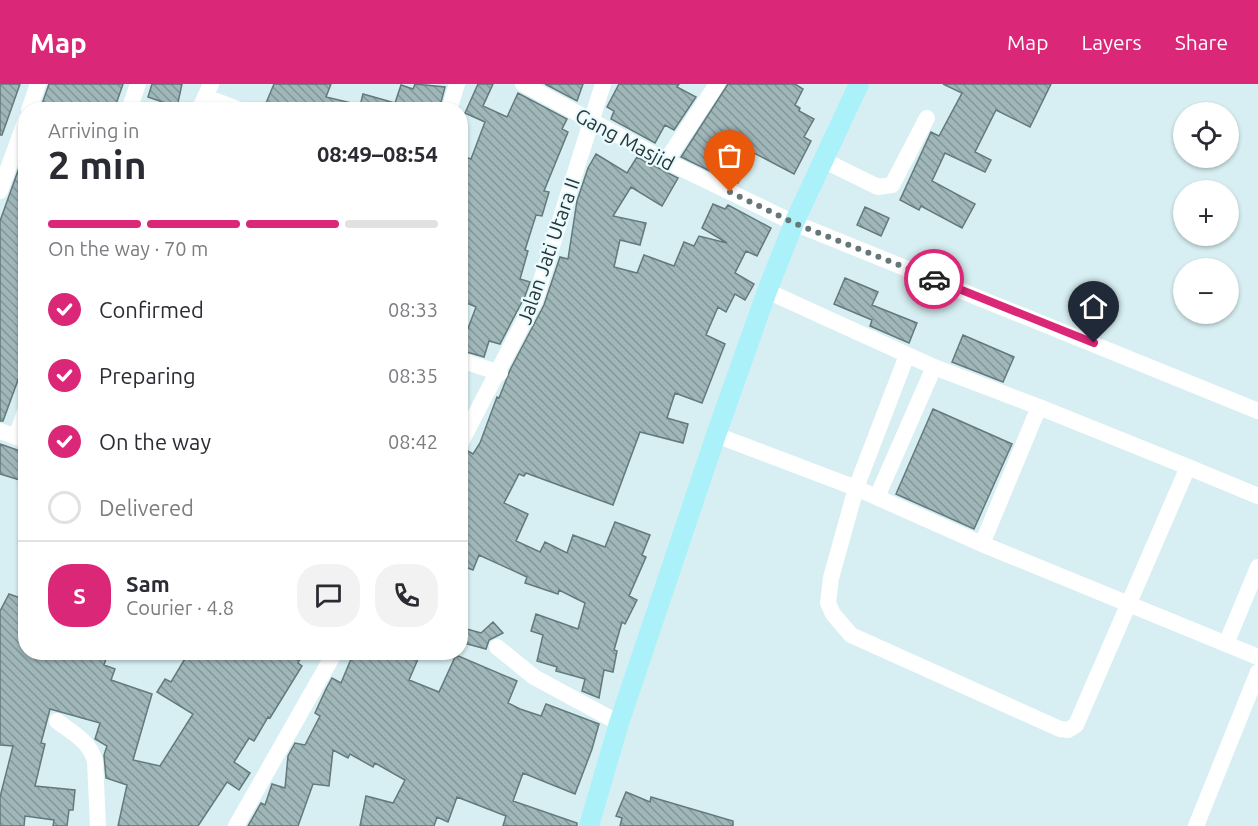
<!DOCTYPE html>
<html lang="en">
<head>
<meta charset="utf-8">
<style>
  :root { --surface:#fff; --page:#f2f2f3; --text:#2b2b33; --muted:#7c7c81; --line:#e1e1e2; --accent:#db2777 }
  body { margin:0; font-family:Ubuntu,sans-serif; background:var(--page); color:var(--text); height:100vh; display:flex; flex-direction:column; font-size:22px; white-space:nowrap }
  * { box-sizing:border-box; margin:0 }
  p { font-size:20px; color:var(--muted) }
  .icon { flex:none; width:33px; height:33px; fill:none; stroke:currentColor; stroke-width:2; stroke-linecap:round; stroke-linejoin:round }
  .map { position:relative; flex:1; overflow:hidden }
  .details { position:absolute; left:18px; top:18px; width:450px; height:558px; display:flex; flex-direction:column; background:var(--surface); border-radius:24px; box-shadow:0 2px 4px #0004 }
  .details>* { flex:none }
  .buttons { position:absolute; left:1173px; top:18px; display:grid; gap:12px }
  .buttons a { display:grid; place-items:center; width:66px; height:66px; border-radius:50%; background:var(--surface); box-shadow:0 2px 4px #0004; font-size:30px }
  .pin { position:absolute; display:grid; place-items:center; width:51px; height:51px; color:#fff; margin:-62px -26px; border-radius:50% 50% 50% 0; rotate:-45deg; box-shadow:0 0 6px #0007 }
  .pin .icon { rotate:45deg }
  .courier { position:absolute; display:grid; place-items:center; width:60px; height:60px; margin:-30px; border:4px solid #db2777; border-radius:50%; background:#fff; color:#222; box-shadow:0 2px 8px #0007 }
  .summary em { font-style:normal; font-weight:600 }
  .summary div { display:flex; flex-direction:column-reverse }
  .summary { display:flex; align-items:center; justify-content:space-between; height:102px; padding:0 30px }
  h1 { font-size:39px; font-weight:600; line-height:45px }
  .bar { display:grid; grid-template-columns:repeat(4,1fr); gap:9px 6px; align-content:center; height:72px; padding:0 30px }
  .bar i { height:8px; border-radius:4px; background:var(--line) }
  .bar .current { background:var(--accent) }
  .bar p { grid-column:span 4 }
  .line { display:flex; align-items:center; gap:15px; padding:0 30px; border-top:2px solid var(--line) }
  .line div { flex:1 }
  .round { display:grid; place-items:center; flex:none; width:63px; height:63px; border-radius:24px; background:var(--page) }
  ol { padding:0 30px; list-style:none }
  li { display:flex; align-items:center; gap:18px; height:66px }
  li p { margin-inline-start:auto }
  li .icon { padding:6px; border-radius:50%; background:var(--accent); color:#fff; stroke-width:4 }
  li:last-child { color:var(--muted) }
  li i { width:33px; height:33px; border:3px solid var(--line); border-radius:50% }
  header { display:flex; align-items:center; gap:36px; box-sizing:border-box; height:84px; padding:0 30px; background:var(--accent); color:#fff }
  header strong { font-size:28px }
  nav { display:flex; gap:33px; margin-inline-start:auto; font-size:21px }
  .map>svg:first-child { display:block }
</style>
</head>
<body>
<header>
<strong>Map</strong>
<nav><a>Map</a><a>Layers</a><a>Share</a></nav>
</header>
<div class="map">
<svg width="1258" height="742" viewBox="0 0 1258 742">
  <defs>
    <pattern id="building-back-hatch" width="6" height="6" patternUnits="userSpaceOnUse" patternTransform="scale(1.5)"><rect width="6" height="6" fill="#a0b7ba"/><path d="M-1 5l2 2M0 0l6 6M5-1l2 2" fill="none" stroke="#839698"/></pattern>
  </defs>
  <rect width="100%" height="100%" fill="#d7eff2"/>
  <path fill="url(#building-back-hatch)" stroke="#63797c" stroke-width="1.5" d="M0 0H20L2 51H0Z
    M49 0H123L114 26H40Z
    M152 0H182L177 23 148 13Z
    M274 0H331L326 13 356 20 355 26H283L266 19Z
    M415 0 445 3 439 26H359L363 10 395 19 401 1 413 5Z
    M478 0H493L483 22 507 33 518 9 567 35 562 45 568 48 544 107 549 108 542 132 536 131 525 166 528 167 520 195 530 198 525 212 500 260 489 257 484 273 460 266 476 223 460 216V71L471 75 485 38 465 29Z
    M545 0H583L577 17Z
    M619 0H679L677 3 696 13 674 46 665 41 655 59 611 35 614 27 607 23Z
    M728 0H795L803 5 795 21 800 24 799 27 814 35 804 53 811 57 794 90 754 69 738 99 712 84 710 87 681 73Z
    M943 0H1051L1030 43 996 26 975 68 991 76 985 88 945 69 932 97 975 120 962 144 921 122 919 126 900 116 931 48 939 52 962 9Z
    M24 70 26 274 3 337H0V137Z
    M596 70 627 89 637 73 678 94 662 122 631 103 613 132 646 139 640 161 620 156 614 183 637 189 644 171 674 182 684 158 694 162 699 152 727 159 702 144 713 120 725 125 728 121 771 144 757 172 746 167 735 189 754 200 745 216 735 210 726 228 718 223 706 251 725 260 702 319 675 309 667 334 688 340 683 359 640 348 613 421 526 389 524 392 519 390 504 419 528 430 516 457 540 468 545 458 567 469 573 451 605 463 615 438 650 451 642 471 646 473 629 512 637 516 625 540 622 538 614 566 617 567 613 588 604 586 599 614 582 607 585 595 556 587 557 583 537 577 543 551 531 547 536 530 578 545 585 519 559 506 558 510 525 499 527 493 479 471 473 486 460 481V370L468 367 473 370 480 359 497 313 499 314 510 286 544 221 560 173 568 175 577 117 588 84Z
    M865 123 889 134 881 152 857 141Z
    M845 194 878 208 872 221 917 239 909 259 870 242 872 236 834 220Z
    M963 251 1014 273 1003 298 952 278Z
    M933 325 1012 360 974 445 896 410Z
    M0 360 26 369V398L0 390Z
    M9 510 26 516V568H108L104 581 115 585 111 596 152 610 133 676 160 682 193 630 157 608 165 595 171 598 189 568H304L298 579 302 582 270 634 268 633 254 657 249 654 234 678 250 689 239 706 227 698 198 742H118L127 701 106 694 104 671 107 662 95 655 100 639 50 625 41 659 45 660 35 702 75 706 73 726H69L67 742H53L54 736 25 732 24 742H0V713L13 662 0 661V527Z
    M493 538 503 549 489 556 486 565 460 558 463 544 481 549Z
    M354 568H421L409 596 439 608 456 571 517 597 508 619 520 625 541 632 546 620 599 640 592 665 575 710 523 689 513 717 577 739V742H503L506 732 457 713 448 738 437 733 434 742H360L366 712 393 719 405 696 375 679 373 683 350 670 348 674 333 666 329 702 313 700 298 742H248L261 719 265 721 272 700 285 704 288 672 295 659 305 661 320 632 315 629 326 605 332 594 341 599Z
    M626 708 650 718 651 713 733 737V742H620L622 734 616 732Z"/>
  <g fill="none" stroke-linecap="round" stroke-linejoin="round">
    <path stroke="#fff" stroke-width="16" d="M523 0 666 77 794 139 1258 327
      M206 13 240 26
      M29 26 38 0
      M129 26 138 0
      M199 26 211 0
      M449 26 457 0
      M823 76 878 103 892 101 927 34
      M666 77 717 0
      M0 107 26 35
      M767 207 934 283 1039 323 982 460
      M907 271 856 404 831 494 828 519 833 530 851 551 1060 645 1068 646 1076 641 1188 383 1039 323
      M460 276 500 289
      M0 347 25 356
      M716 351 856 404 982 460 1258 573
      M16 353 26 325
      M460 360 535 216 603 0
      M1188 383 1258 412
      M877 413 934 283
      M1226 560 1258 483
      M497 563 534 593 619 639
      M57 637C73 649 89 657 95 677L98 742
      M236 742 335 568
      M1196 742 1258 588"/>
    <path stroke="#aaf1fa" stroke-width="20" d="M589 742 619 639 716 351 767 207 794 139 859 0"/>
  </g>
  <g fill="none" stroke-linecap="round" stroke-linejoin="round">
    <path stroke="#677678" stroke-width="6" stroke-dasharray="0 10.8" d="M730 108 794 139 934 195"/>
    <path stroke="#db2777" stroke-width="8" d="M934 195 1094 259"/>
  </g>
  <g text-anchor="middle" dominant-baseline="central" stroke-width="4.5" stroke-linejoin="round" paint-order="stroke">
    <g font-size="20" fill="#2b3536" stroke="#e8fbfe">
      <text transform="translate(625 55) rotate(28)">Gang Masjid</text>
      <text transform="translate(548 167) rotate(-71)">Jalan Jati Utara II</text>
    </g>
  </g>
</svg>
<div class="buttons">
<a><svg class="icon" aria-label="locate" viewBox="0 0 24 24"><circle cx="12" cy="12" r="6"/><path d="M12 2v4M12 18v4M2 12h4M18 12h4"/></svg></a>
<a>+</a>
<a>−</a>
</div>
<div class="pin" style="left:730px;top:108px;background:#ea580c"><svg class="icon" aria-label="bag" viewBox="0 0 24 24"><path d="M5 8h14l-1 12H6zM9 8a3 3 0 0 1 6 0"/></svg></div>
<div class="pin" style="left:1094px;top:259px;background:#1f2937"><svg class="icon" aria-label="home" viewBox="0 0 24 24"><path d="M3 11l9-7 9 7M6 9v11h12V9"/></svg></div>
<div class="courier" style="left:934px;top:195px"><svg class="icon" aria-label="car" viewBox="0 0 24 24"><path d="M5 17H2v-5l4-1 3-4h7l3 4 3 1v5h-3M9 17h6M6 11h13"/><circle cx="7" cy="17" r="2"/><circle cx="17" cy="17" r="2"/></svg></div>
<section class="details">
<div class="summary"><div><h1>2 min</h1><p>Arriving in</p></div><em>08:49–08:54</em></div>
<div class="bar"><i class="current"></i><i class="current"></i><i class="current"></i><i></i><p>On the way · 70 m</p></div>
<ol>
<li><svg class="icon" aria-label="check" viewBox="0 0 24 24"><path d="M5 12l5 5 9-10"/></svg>Confirmed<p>08:33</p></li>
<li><svg class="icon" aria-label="check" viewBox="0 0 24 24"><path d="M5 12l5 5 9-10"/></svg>Preparing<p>08:35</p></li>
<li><svg class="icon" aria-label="check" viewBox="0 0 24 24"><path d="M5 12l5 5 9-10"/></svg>On the way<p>08:42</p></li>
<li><i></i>Delivered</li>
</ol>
<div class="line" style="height:108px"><b class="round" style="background:var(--accent);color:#fff">S</b><div><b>Sam</b><p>Courier · 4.8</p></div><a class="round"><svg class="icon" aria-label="chat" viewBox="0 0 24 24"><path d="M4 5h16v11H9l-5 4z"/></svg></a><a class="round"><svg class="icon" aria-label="phone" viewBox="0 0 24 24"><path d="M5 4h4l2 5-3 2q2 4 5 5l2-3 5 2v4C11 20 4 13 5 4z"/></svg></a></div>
</section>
</div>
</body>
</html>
